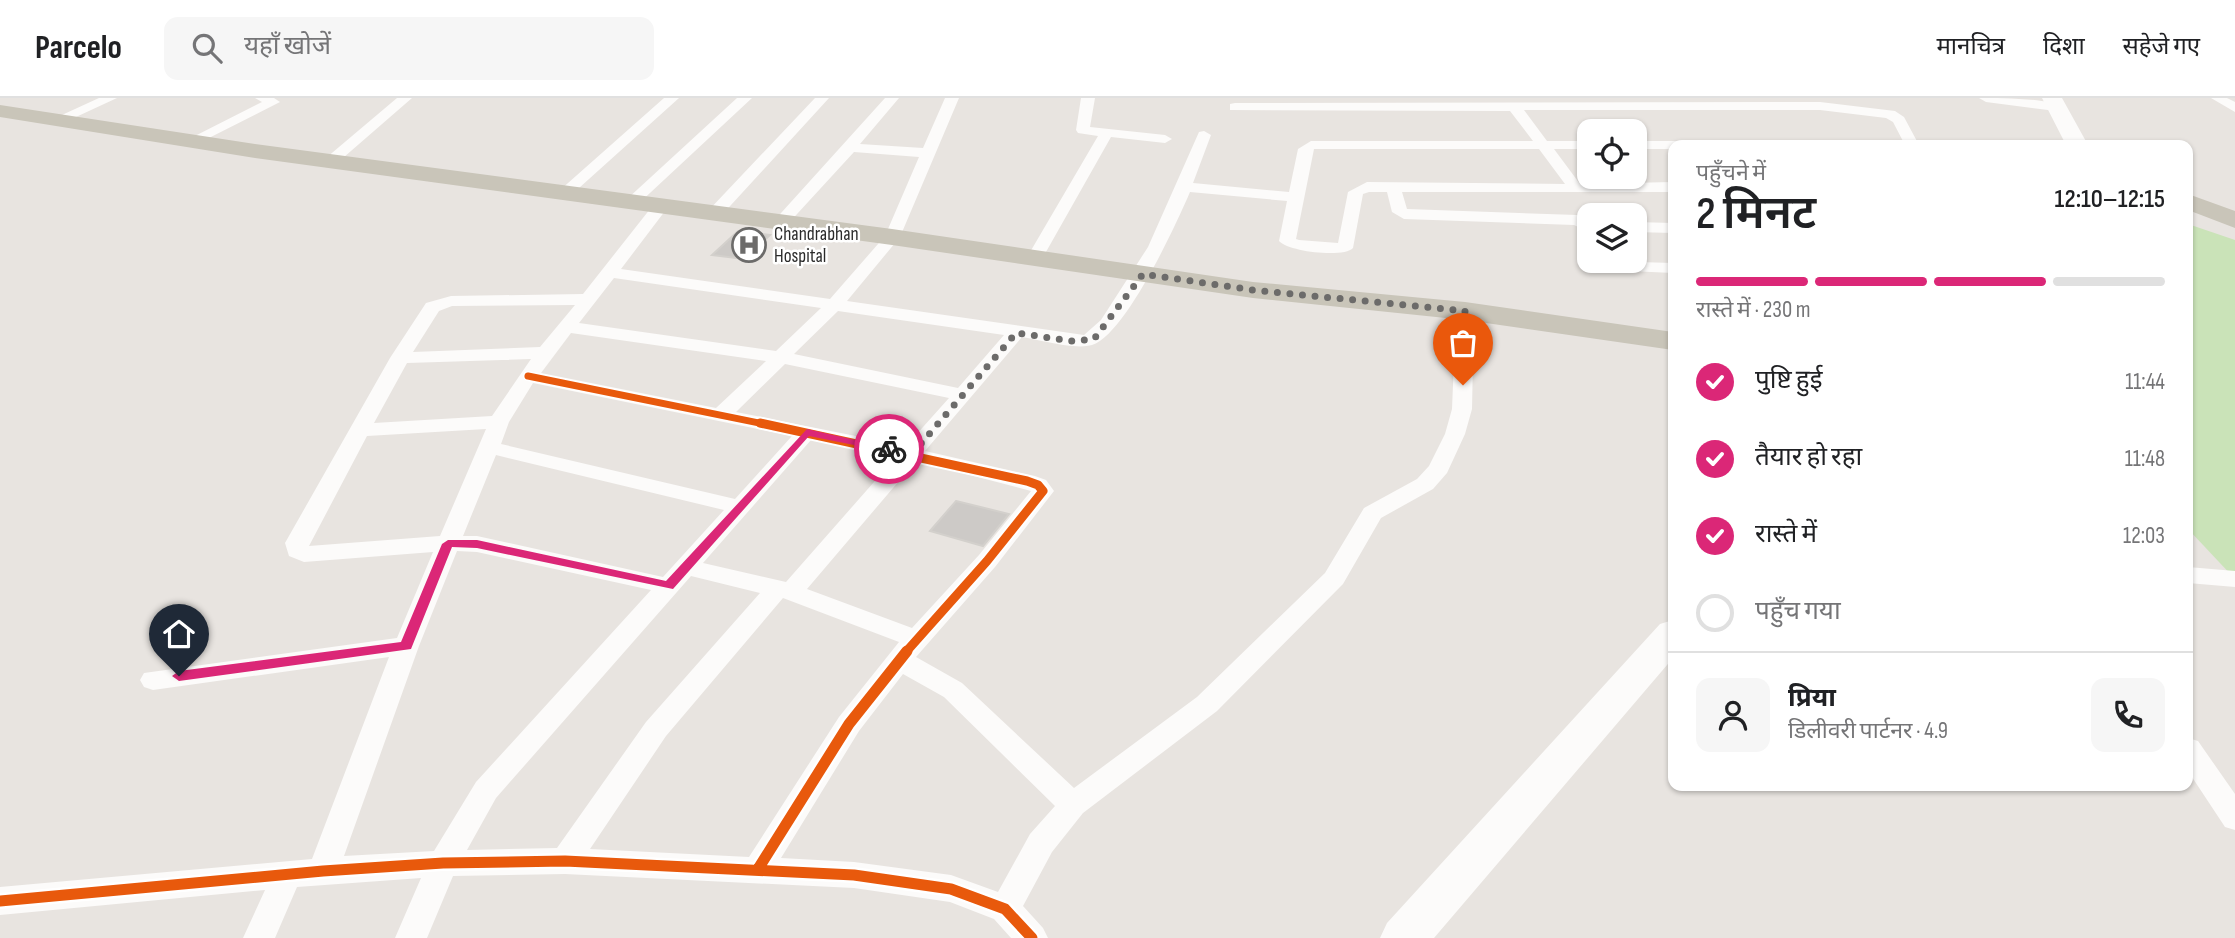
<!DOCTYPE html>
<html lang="hi">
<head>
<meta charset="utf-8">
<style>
  :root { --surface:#fff; --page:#f6f6f6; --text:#202124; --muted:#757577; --line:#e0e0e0; --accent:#db2777 }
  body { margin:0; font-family:"Sofia Sans Condensed","Noto Sans Devanagari",sans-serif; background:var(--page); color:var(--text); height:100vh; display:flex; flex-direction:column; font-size:26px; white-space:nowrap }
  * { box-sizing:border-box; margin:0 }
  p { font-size:23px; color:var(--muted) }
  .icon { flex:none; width:38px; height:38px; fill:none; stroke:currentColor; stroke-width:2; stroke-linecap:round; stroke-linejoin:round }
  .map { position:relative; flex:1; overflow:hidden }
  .sheet { position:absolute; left:1668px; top:42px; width:525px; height:651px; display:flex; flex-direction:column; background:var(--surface); border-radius:14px; box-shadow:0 2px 5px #0004 }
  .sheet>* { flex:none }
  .buttons { position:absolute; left:1577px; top:21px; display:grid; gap:14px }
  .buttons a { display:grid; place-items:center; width:70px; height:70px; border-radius:14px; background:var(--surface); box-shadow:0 2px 5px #0004; font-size:35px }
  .pin { position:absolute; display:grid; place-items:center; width:60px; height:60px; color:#fff; margin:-72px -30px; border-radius:50% 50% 50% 0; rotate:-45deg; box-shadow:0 0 7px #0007 }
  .pin .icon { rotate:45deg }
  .courier { position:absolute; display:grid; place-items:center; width:70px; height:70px; margin:-35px; border:5px solid #db2777; border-radius:50%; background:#fff; color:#222; box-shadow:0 2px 9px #0007 }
  .headline em { font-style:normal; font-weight:600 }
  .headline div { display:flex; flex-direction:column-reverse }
  .headline { display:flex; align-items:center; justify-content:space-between; height:119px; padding:0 28px }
  h1 { font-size:46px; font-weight:600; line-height:52px }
  .bar { display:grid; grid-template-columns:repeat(4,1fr); gap:10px 7px; align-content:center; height:84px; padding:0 28px }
  .bar i { height:9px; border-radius:5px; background:var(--line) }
  .bar .on { background:var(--accent) }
  .bar p { grid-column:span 4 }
  .line { display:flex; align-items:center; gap:18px; padding:0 28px; border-top:2px solid var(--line) }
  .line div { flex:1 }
  .round { display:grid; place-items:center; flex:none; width:74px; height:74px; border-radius:14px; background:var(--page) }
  ol { padding:0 28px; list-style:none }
  li { display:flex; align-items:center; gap:21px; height:77px }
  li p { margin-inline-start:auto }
  li .icon { padding:7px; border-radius:50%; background:var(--accent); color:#fff; stroke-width:4 }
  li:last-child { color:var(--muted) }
  li i { width:38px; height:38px; border:4px solid var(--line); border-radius:50% }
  header { display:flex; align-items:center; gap:42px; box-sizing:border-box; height:98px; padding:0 35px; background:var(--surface); border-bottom:2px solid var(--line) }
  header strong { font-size:33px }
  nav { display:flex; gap:38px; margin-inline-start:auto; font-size:24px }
  .search { width:490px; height:63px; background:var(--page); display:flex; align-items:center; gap:18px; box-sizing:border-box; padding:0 24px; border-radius:14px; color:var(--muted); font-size:26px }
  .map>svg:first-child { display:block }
</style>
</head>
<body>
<header>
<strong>Parcelo</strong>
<div class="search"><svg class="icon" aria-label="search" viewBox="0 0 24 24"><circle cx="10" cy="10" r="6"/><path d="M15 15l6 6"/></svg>यहाँ खोजें</div>
<nav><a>मानचित्र</a><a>दिशा</a><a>सहेजे गए</a></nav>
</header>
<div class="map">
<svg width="2235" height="840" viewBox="0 0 2235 840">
  <rect width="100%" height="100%" fill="#e8e4e0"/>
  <path fill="#cae3b8" d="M2188 126 2235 142V481L2188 431Z"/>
  <path fill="#cdcac7" stroke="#d3d0cc" stroke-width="2" d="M738 133 770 137 744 161 712 157Z
    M956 403 1009 416 983 448 930 433Z"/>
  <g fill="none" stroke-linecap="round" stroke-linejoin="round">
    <path fill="#fcfbfa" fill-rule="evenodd" d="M99 0H117L63 25 58 26 51 22Z
      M255 0H274L280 4 197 46 192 47 185 43 262 4Z
      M397 0H412L336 66H326L324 63 326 60Z
      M664 0H679L569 99H559L556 96 559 93Z
      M737 0H752L636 108H626L623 105 626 102Z
      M815 0H829L720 119H708L706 116 708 113Z
      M885 0H899L860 46 923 50 945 0H959L900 139 847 203 1084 237 1101 222 1148 149 1199 34 1204 33 1211 37 1193 85 1289 94 1298 51 1311 43H1533L1510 13 1230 12V6L1235 5 1820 4 1895 13 1904 19 1919 47H1905L1893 24 1886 20 1820 12H1524L1547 43H1589V51H1554L1580 86 1673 84V94H1402L1407 111 1577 117 1589 122V134L1574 127 1404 121 1392 114 1387 94H1369L1363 96 1353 150C1344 160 1289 154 1279 143L1287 103 1190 94C1176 127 1125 237 1092 247 1075 252 1040 242 1022 239L925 353 1035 378 1046 382 1054 393 995 469 916 559 962 585 1074 690 1197 599 1325 475 1364 410 1417 381 1429 368 1445 336 1452 311 1456 213 1465 208 1474 213 1472 311 1465 336 1447 375 1433 391 1381 420 1343 486 1217 613 1083 715 1052 754 1023 808 1043 830 1048 840H1011L994 821 950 804 854 790 565 776 453 778 427 840H395L421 780 297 789 275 840H243L265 792 0 817V789L312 761 389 559 153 592 144 589 140 582 144 575 397 540 433 454 304 464 289 458 285 445 390 260 426 205 451 198 583 196 654 106 660 104 668 109 621 171 830 201 885 138 919 59 854 54 786 128 780 130 772 125ZM1314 51H1539L1565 86 1367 84 1348 94 1338 145 1299 142 1296 141ZM614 180 821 210 776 253 579 225ZM575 207 540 249 413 254 439 213 452 208ZM838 213 1004 237 958 290 794 256ZM571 235 766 263 716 310 541 275ZM531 261 492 318 374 325 407 265ZM785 266 949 300 906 348 736 314ZM533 285 792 338 735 401 501 346 509 324ZM486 331 440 438 309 448 367 338ZM811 342 896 359 786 484 703 465ZM496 357 724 412 663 479 477 438H463ZM916 363 1031 393 979 457 912 530 807 491ZM457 453 477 454 651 492 476 684 434 753 344 758 419 548ZM691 478 760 495 646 624 557 750 467 752 496 700ZM783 500 899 544 839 619 749 759 590 751 666 638ZM903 576 944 599 1055 708 1030 736 998 794 951 777 854 764 781 760 859 633Z
      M1081 0H1095L1090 29 1165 37 1172 41 1165 45 1111 39 1042 161 1040 165H1028L1026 161 1098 38 1078 35 1076 32Z
      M1979 0C1999 0 2048 0 2063 9L2056 13 1986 4Z
      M2211 0H2227L2235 4V14Z
      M1634 43H1724L1731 47H1673V51H1634Z
      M1634 124 1673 125V135L1634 134Z
      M1602 163 1673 165V175L1630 173 1604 167Z
      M2188 469 2235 473V489L2188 485Z
      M2188 640 2198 643 2235 696V732L2225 729 2188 673Z"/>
    <path fill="#fcfbfa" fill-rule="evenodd" d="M2042 0H2062L2088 47 2065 45Z
      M1673 522V560L1434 840H1380L1387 825 1660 526Z"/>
    <path fill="#c9c5b9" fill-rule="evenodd" d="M0 7 255 46 892 131 1253 184 1465 204 1673 234V252L1465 222 1253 200 892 147 255 60 0 19Z
      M2188 96 2235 113V130L2188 112Z"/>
    <g stroke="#fff" stroke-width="10">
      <path id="cycleway-far2" d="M528 278 769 327"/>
    </g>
    <g stroke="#fff" stroke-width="13">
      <path id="cycleway-far1" d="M760 325 1027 383 1038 387 1043 393 987 463 905 555"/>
    </g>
    <g stroke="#fff" stroke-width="16">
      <path id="cycleway" d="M758 771 849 626 907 553
        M0 803 323 773 443 765 565 763 854 777 951 791 1005 811 1032 840"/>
    </g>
    <use href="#cycleway-far2" stroke="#e8590c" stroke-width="7"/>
    <use href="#cycleway-far1" stroke="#e8590c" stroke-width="9"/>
    <use href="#cycleway" stroke="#e8590c" stroke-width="11"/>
  </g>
  <path fill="#db2777" d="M807 331 895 351 889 354 809 338 673 491 477 450 452 449 411 551 179 583 172 578 179 573 401 544 442 446 448 442H477L666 483Z"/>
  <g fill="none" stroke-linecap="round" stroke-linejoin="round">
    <path stroke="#6c6b6a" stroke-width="7" stroke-dasharray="0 12.6" d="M889 351 912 356 1016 235 1072 243 1094 241 1143 176 1253 192 1465 213 1463 287"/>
  </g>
  <defs>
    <g id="hospital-ring" transform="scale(1.75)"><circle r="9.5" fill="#fff" stroke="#6c6b6a" stroke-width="1.5"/><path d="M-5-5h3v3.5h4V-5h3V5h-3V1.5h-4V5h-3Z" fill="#6c6b6a"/></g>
  </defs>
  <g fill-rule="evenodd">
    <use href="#hospital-ring" x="749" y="147"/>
  </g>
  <g text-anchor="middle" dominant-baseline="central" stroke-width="5" stroke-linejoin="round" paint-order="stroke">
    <g font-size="19" fill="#2a2a2a" stroke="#fff" text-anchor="start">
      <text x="774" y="136">Chandrabhan<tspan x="774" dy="22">Hospital</tspan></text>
    </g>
  </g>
</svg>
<div class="buttons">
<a><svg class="icon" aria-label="locate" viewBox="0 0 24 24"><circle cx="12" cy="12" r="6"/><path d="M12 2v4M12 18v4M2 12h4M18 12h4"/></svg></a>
<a><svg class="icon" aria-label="layers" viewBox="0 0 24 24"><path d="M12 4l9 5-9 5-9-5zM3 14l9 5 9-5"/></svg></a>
</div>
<div class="pin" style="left:1463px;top:287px;background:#ea580c"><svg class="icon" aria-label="bag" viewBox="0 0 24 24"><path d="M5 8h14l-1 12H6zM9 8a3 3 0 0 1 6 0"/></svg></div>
<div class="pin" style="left:179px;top:578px;background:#1f2937"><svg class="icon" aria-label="home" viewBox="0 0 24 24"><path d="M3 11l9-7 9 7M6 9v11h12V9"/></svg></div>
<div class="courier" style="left:889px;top:351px"><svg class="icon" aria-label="bike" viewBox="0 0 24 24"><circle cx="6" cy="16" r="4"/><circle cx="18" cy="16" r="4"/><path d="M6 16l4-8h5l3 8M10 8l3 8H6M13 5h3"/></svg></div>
<section class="sheet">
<div class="headline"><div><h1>2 मिनट</h1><p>पहुँचने में</p></div><em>12:10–12:15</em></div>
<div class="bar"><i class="on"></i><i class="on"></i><i class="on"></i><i></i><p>रास्ते में · 230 m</p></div>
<ol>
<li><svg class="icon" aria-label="check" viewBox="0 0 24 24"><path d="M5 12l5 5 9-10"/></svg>पुष्टि हुई<p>11:44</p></li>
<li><svg class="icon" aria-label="check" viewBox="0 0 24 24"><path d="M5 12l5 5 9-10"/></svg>तैयार हो रहा<p>11:48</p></li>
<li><svg class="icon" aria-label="check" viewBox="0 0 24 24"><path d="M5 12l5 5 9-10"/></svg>रास्ते में<p>12:03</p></li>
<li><i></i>पहुँच गया</li>
</ol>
<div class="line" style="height:126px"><a class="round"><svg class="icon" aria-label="person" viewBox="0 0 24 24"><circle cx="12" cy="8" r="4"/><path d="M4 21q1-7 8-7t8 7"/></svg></a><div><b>प्रिया</b><p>डिलीवरी पार्टनर · 4.9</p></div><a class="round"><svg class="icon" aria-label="phone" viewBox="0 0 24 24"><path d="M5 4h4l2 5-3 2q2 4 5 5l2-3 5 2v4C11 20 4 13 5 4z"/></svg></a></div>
</section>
</div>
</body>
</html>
